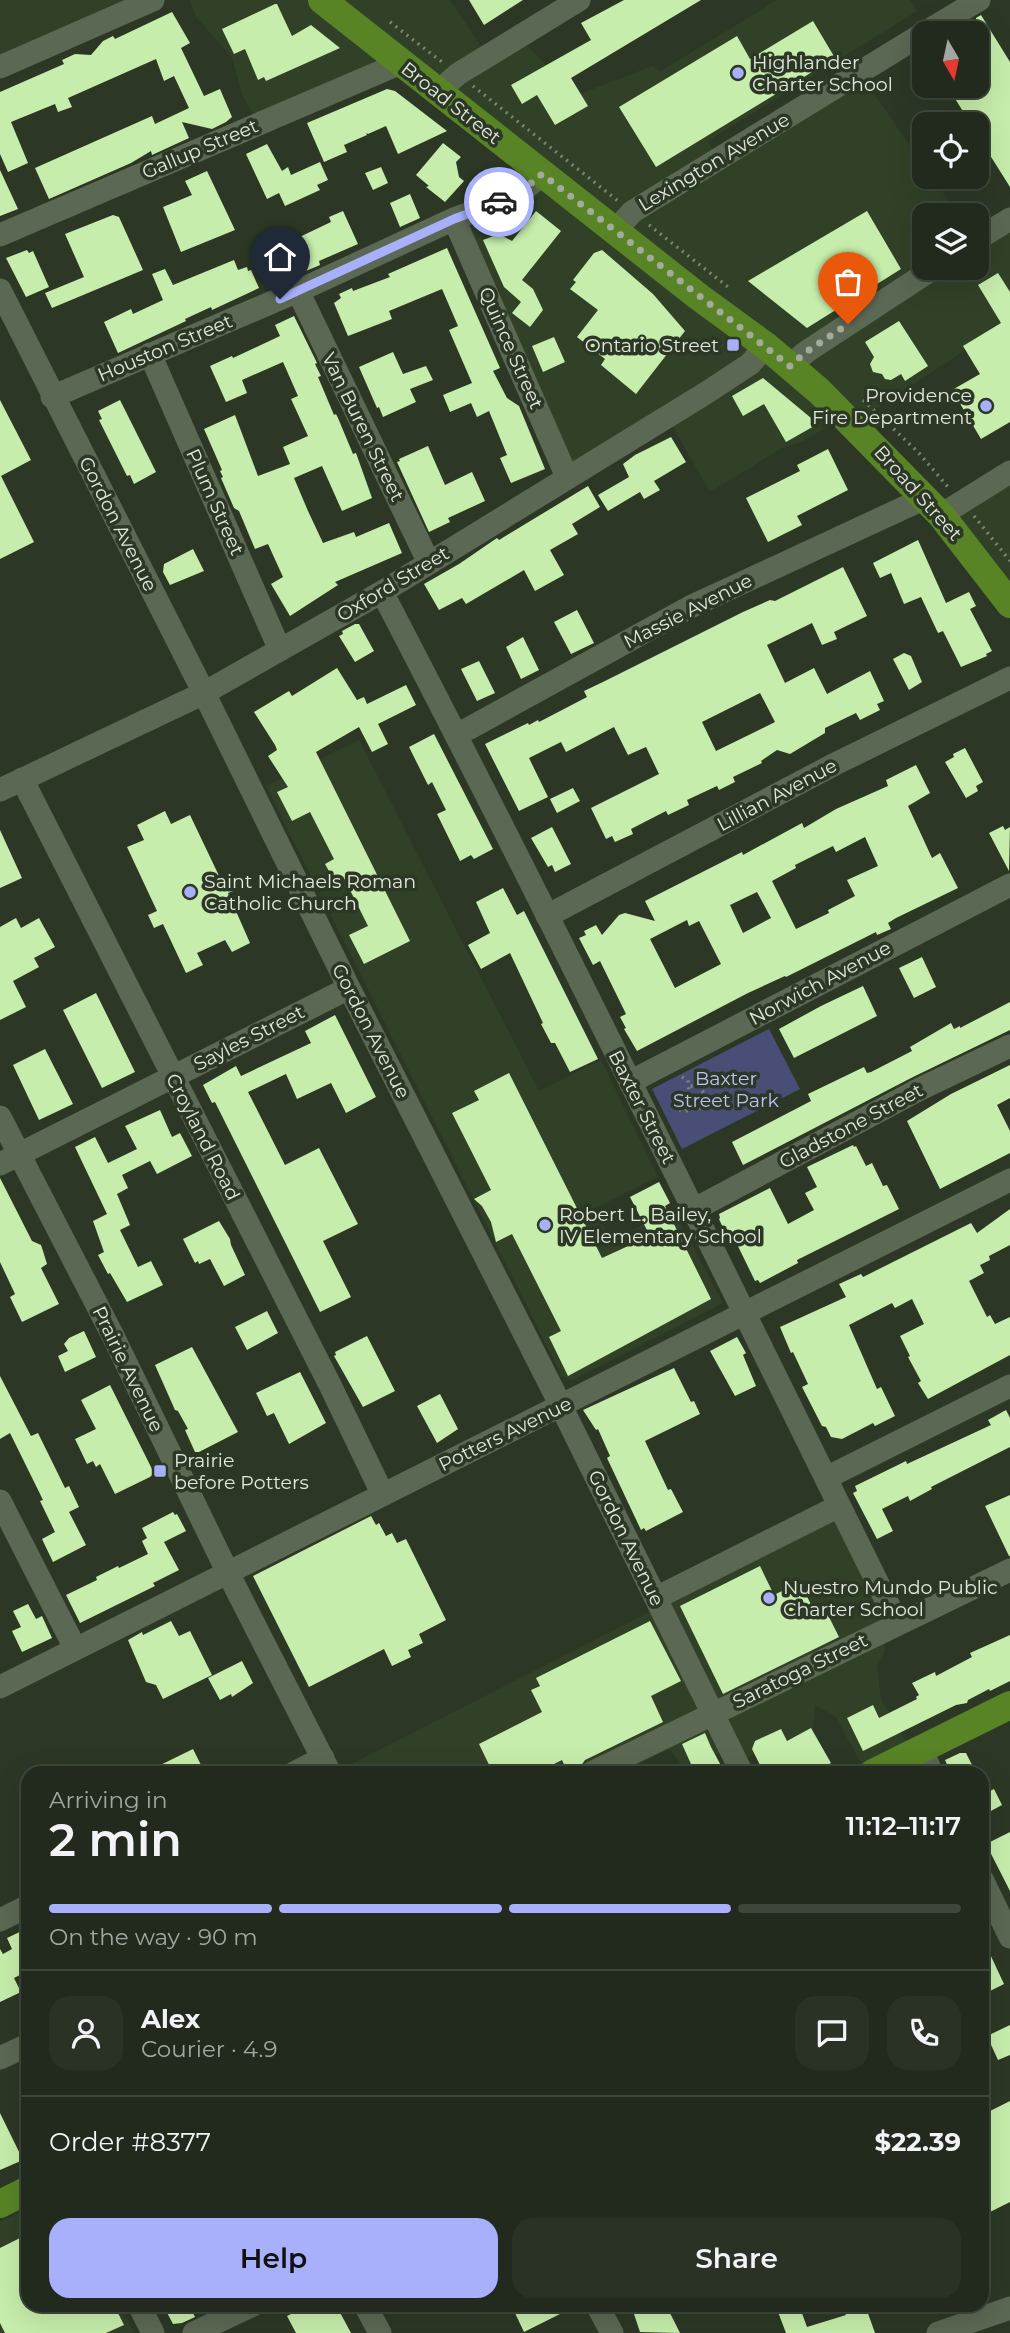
<!DOCTYPE html>
<html lang="en">
<head>
<meta charset="utf-8">
<style>
  :root { --surface:#212a1c; --page:#293225; --text:#f1f3f6; --muted:#a2a7a3; --line:#3e463b; --accent:#a8b0fc }
  body { margin:0; font-family:Montserrat,sans-serif; background:var(--page); color:var(--text); height:100vh; display:flex; flex-direction:column; font-size:26px; white-space:nowrap }
  * { box-sizing:border-box; margin:0 }
  p { font-size:23px; color:var(--muted) }
  .icon { flex:none; width:38px; height:38px; fill:none; stroke:currentColor; stroke-width:2; stroke-linecap:round; stroke-linejoin:round }
  .map { position:relative; flex:1; overflow:hidden }
  .panel { position:absolute; left:21px; top:1766px; width:968px; height:546px; display:flex; flex-direction:column; background:var(--surface); border-radius:21px; box-shadow:0 7px 28px #0002,0 0 0 2px var(--line) }
  .panel>* { flex:none }
  .needle { width:46px; rotate:171deg }
  .buttons { position:absolute; left:912px; top:21px; display:grid; gap:14px }
  .buttons a { display:grid; place-items:center; width:77px; height:77px; border-radius:14px; background:var(--surface); box-shadow:0 7px 28px #0002,0 0 0 2px var(--line); font-size:35px }
  .pin { position:absolute; display:grid; place-items:center; width:60px; height:60px; color:#fff; margin:-72px -30px; border-radius:50% 50% 50% 0; rotate:-45deg; box-shadow:0 0 7px #0007 }
  .pin .icon { rotate:45deg }
  .courier { position:absolute; display:grid; place-items:center; width:70px; height:70px; margin:-35px; border:5px solid #a8b0fc; border-radius:50%; background:#fff; color:#222; box-shadow:0 2px 9px #0007 }
  .summary em { font-style:normal; font-weight:600 }
  .summary div { display:flex; flex-direction:column-reverse }
  .summary { display:flex; align-items:center; justify-content:space-between; height:119px; padding:0 28px }
  h1 { font-size:46px; font-weight:600; line-height:52px }
  .bar { display:grid; grid-template-columns:repeat(4,1fr); gap:10px 7px; align-content:center; height:84px; padding:0 28px }
  .bar i { height:9px; border-radius:5px; background:var(--line) }
  .bar .active { background:var(--accent) }
  .bar p { grid-column:span 4 }
  .line { display:flex; align-items:center; gap:18px; padding:0 28px; border-top:2px solid var(--line) }
  .line div { flex:1 }
  .round { display:grid; place-items:center; flex:none; width:74px; height:74px; border-radius:21px; background:var(--page) }
  .cta { display:flex; gap:14px; margin-top:auto; padding:14px 28px }
  .cta a { flex:1; height:80px; border-radius:21px; background:var(--accent); color:#111; font-size:28px; font-weight:600; line-height:80px; text-align:center }
  .cta a+a { background:var(--page); color:var(--text) }
  .map>svg:first-child { display:block }
</style>
</head>
<body>
<div class="map">
<svg width="1010" height="2333" viewBox="0 0 1010 2333">
  <rect width="100%" height="100%" fill="#2c3825"/>
  <path fill="#314127" d="M0 0H145L0 64Z
    M190 0H450L483 49 516 33 575 96 652 66 661 71 777 0H910L917 11 708 141 713 150 857 69 924 166V177H932L959 215H924V268H976L977 239 1010 221V355L994 331 864 417 854 412 801 442 784 447 710 492 666 415 568 471 455 225 554 176 409 55 255 118 242 94 232 57 196 17Z
    M1010 468V591L950 511Z
    M359 740 539 1091 601 1060 658 1177 595 1208 611 1241 673 1209 723 1303 573 1380 562 1376 266 786Z
    M835 1503 881 1614 885 1651 877 1666 881 1699 908 1745 864 1769 836 1717 815 1705 813 1732 775 1743 740 1762 729 1749 684 1768 671 1751 667 1750 620 1773H334L663 1605Z
    M28 2208V2305H120L134 2333H0V2222Z"/>
  <path fill="#494e76" d="M769 1029 800 1089 682 1149 652 1089Z"/>
  <path fill="#c6edab" fill-rule="evenodd" d="M469 0H523L484 25Z
    M624 0H701L571 78 588 106 555 125 537 95 522 104 511 85 591 40 581 23Z
    M275 4H277L292 36 311 25 340 48 266 81 264 77 258 80 245 49 234 54 222 29Z
    M172 12 190 43 181 48 204 96 220 89 232 117 226 122 212 129 182 122 189 138 152 155 151 151 131 163 49 199 35 168 152 116 155 124 189 108 174 76 164 81 156 59 68 98 72 107 58 112 55 104 11 122 28 163 8 172 0 154V92L64 64 62 60 75 54 91 55 103 41 113 36 115 39Z
    M981 15 1010 62V187L976 133V124H971L947 86H976V18Z
    M813 21 835 58 656 167 619 107 737 36 750 59Z
    M387 89 395 91 447 131 398 154 386 126 368 134 366 133 367 135 344 145 347 152 324 162 307 123Z
    M443 143 461 157 456 162 459 177 464 181 445 202 426 187 429 186 416 175Z
    M267 144 282 171 288 167 291 175 320 162 328 180 317 185 320 190 285 206 279 193 267 199 246 154Z
    M381 167 388 183 373 190 365 173Z
    M0 170 18 209 0 216Z
    M207 171 235 230 181 252 163 207 192 195 185 181Z
    M410 194 420 218 400 227 390 203Z
    M343 211 358 244 319 261 320 265 299 274 289 248 291 247 289 242 331 222 329 217Z
    M536 211 561 231 522 280 533 289 543 310 530 327 512 313 521 302 504 287 483 240 499 234 512 241Z
    M867 211 901 269 807 328 748 281Z
    M113 215 119 217 143 270 52 308 45 293 84 277 65 234Z
    M447 248 500 368 493 371 507 398 519 406 545 469 511 483 500 458 507 455 489 411 477 417 471 403 450 412 443 395 472 383 449 330 458 326 442 289 389 311 392 319 348 336 334 303 341 298 339 294 352 288 353 291 390 277 388 274Z
    M27 250 29 253 33 251 49 287 26 297 6 258Z
    M602 250 653 294 685 331 636 394 601 365 605 359 577 337 598 310 570 289 576 282 573 280 594 253Z
    M234 260 238 270 247 267 248 271 251 270 259 288 212 310 211 307 185 319 186 321 118 353 104 322 131 309 133 314 163 300 152 274 165 269 173 285Z
    M998 273 1010 292V422L981 439 952 390 980 374 963 346 1001 323 978 285Z
    M294 316 317 363 315 364 321 376 318 377 334 415 336 414 338 418 353 454 356 453 372 498 342 511 322 466 294 478 308 511 323 543 354 532 356 537 389 523 402 553 335 582 338 585 290 616 271 584 283 577 268 544 255 549 239 511 234 508 221 478 223 477 220 471 222 470 204 429 235 415 258 476 290 464 283 447 308 436 291 399 298 396 283 362 242 380 247 393 226 402 210 366 232 356 233 358 280 336 275 325Z
    M899 321 928 366 905 381 901 374 891 380 885 379 882 374 873 372 870 364 874 357 865 342Z
    M554 337 565 362 543 372 532 346Z
    M393 352 403 374 426 366 433 380 410 389 416 402 383 417 379 407 377 408 359 367Z
    M763 378 817 423 815 424 816 425 786 442 764 404 743 416 732 396Z
    M0 400 31 460 1 476 34 542 0 559Z
    M120 400 156 472 134 484 130 475 127 476 99 420 102 419 98 411Z
    M671 437 686 462 654 481 660 490 644 499 640 492 608 511 598 495 629 477 623 464 635 455Z
    M428 446 445 485 472 472 485 501 448 518 450 522 429 532 397 462 400 461 399 459Z
    M828 449 848 490 797 516 802 525 768 542 746 498 800 471 797 465Z
    M588 486 600 507 572 524 578 534 550 550 564 575 535 591 524 570 466 604 462 598 439 610 424 584 459 564 497 538 499 540Z
    M918 540 946 603 969 592 976 606 970 609 992 651 986 654 987 656 961 667 943 631 938 633 921 597 904 604 891 573 880 578 873 563Z
    M193 549 204 571 170 585 163 572 164 564Z
    M843 567 867 616 834 632 837 639 822 645 812 623 767 645 785 683 814 668 827 694 870 671 884 701 877 704 880 710 860 720 856 713 825 728V733L790 754 777 750 761 761 762 763 733 777 735 782 719 790 717 786 687 800 689 805 668 815 666 811 631 829 633 834 615 842 612 836 606 839 591 808 659 774 646 747 628 755 614 727 566 752 561 742 529 758 548 797 519 811 485 744 528 723 529 725 538 720 539 722 587 697 584 691 605 681 743 612 770 600 775 601ZM760 693 775 722 716 751 702 722Z
    M577 610 594 643 571 654 554 622Z
    M355 624H359L374 651 355 662 339 636 343 634 342 631Z
    M523 637 539 670 521 679 506 647Z
    M904 653 911 656 922 682 909 690 893 659Z
    M479 661 495 693 477 701 461 669Z
    M337 668 357 700 364 697 367 704 406 685 416 705 378 724 388 744 372 752 359 727 316 752 410 941 364 964 349 935 368 926 344 878 335 882 325 864 334 859 310 812 292 821 277 792 288 787 268 756 277 750 275 745 254 712 289 691 292 696Z
    M434 734 493 849 474 859 471 855 460 861 437 814 446 810 432 782 428 785 409 747Z
    M965 748 983 782 976 786 978 791 966 798 945 762 954 757 953 754Z
    M916 765 930 793 908 806 932 858 940 853 958 888 896 918 888 923 891 929 877 935 876 932 786 977 785 976 748 993 637 1051 624 1029 626 1028 620 1017 626 1014 600 961 593 965 579 938 586 935 584 931 596 925 602 935 619 915 625 913 655 921 645 901 742 852 743 855 802 823 804 828 836 809 888 786 886 780ZM865 837 878 866 847 880 855 896 828 910 829 913 796 929 772 881 796 868 795 865 833 846 836 852ZM757 892 771 918 743 933 730 905ZM687 920 689 926 699 921 721 964 675 988 650 939Z
    M573 788 580 801 557 813 550 799Z
    M165 811 171 824 190 815 221 880 229 876 236 890 228 893 250 943 232 952 225 940 197 953 203 965 186 973 163 924 154 928 148 915 157 911 127 847 144 840 137 825Z
    M1003 826 1005 830 1010 827 1009 871 989 833Z
    M552 827 571 864 555 872 552 865 548 867 531 838Z
    M0 830 22 878 0 888Z
    M503 888 517 915 524 911 598 1059 570 1072 555 1043H551L541 1024 543 1023 510 953 481 969 468 945 490 933 476 902Z
    M16 918 21 928 39 918 55 947 34 958 39 967 13 981 26 1007 0 1020V927Z
    M922 957 936 987 914 998 899 968Z
    M863 986 877 1016 794 1058 779 1029 821 1006Z
    M96 993 135 1072 102 1088 63 1010Z
    M1010 1002V1030L913 1077 743 1165 732 1142 811 1101 808 1094 864 1067 867 1073 871 1072 912 1051 910 1047 951 1023 954 1029 960 1026V1028Z
    M335 1015 376 1097 346 1113 331 1083 297 1099 286 1074 248 1092 285 1165 319 1148 358 1224 323 1241 351 1297 320 1312 215 1102 212 1103 203 1085 236 1066 241 1076 311 1043 305 1031Z
    M45 1049 73 1104 39 1120 13 1065Z
    M1010 1065V1098L997 1105 1010 1131V1153L940 1189 907 1121 951 1094Z
    M509 1073 602 1258 650 1236 630 1197 659 1182 670 1203 665 1206 711 1299 568 1376 549 1337 561 1331 512 1234 496 1242 491 1222 482 1206 474 1199 491 1190 452 1113 479 1100 474 1091Z
    M160 1110 172 1137 180 1133 192 1156 157 1174 150 1161 122 1175 128 1188 117 1194 130 1225 120 1230 138 1267 151 1261 163 1285 127 1302 110 1273 108 1274 98 1255 104 1252 93 1221 107 1214 75 1147 95 1137 108 1163 137 1149 125 1126Z
    M853 1145 854 1147 856 1146 866 1166 872 1163 883 1186 887 1185 899 1209 797 1260 798 1263 760 1283 758 1280 755 1281 734 1238 729 1241 719 1219 720 1218 719 1214 770 1188 788 1224 814 1210 805 1193 817 1187 807 1167Z
    M0 1178 32 1241 41 1245 43 1251 47 1264 41 1268 59 1304 22 1322 10 1297 15 1294 0 1262Z
    M1010 1209V1245L989 1256 990 1260 980 1265 984 1273 969 1281 987 1317 990 1315 995 1324 1010 1317V1355L928 1399 918 1383 921 1381 908 1357 910 1356 900 1336 924 1324 912 1299 895 1308 892 1303 849 1325 877 1389 881 1387 895 1416 875 1426 873 1423 842 1439 831 1437 826 1427 822 1426 802 1387 808 1384 793 1352 791 1353 780 1327 846 1297 839 1284 861 1274 863 1277 971 1223 977 1233Z
    M219 1221 230 1239 231 1245 245 1275 224 1286 210 1259 199 1264 198 1261 195 1263 183 1239Z
    M267 1311 278 1333 247 1350 235 1327Z
    M84 1331 96 1357 65 1372 58 1356 68 1351 64 1344 69 1338Z
    M367 1336 395 1391 363 1407 334 1356 336 1355 335 1352Z
    M737 1337 746 1353 743 1355 756 1386 735 1396 710 1351Z
    M192 1347 238 1432 199 1452H195L185 1430 188 1429 178 1411 175 1410 155 1365Z
    M674 1368 691 1402 694 1401 700 1414 645 1441 668 1490 671 1489 683 1512 646 1531 644 1528 641 1530 607 1458 610 1456 598 1429 596 1430 583 1410Z
    M300 1372 326 1423 289 1444 274 1413 267 1416 256 1393Z
    M0 1376 31 1436 38 1433 65 1488 69 1486 79 1507 69 1512 86 1545 53 1562 42 1539 55 1532 40 1501 43 1500 10 1433 0 1439Z
    M110 1385 154 1473 150 1477 115 1494 100 1464 96 1467 93 1461 87 1464 75 1439 96 1429 81 1400Z
    M440 1394 458 1429 437 1443 417 1406Z
    M1006 1410 1010 1418V1447L931 1487 932 1489 910 1501 908 1496 882 1509 893 1531 877 1539 853 1493 857 1491 855 1486 906 1461 907 1464 991 1425 988 1420Z
    M1010 1495V1556H1009L985 1506Z
    M173 1512 175 1515 177 1514 186 1531 164 1542 179 1570 153 1583 155 1586 80 1623 66 1595 97 1580 96 1577 118 1566 119 1568 148 1554 142 1541 147 1538 142 1528Z
    M371 1516 376 1525 379 1523 386 1536 392 1533 397 1543 406 1539 446 1620 419 1634 423 1643 408 1650 411 1657 392 1666 384 1649 309 1687 253 1576Z
    M760 1566 774 1595 800 1582 818 1619 828 1615 839 1637 723 1694 680 1606Z
    M28 1604 36 1619 42 1616 52 1638 22 1652 12 1631 21 1627 13 1611Z
    M171 1621 179 1636 190 1631 212 1675 163 1699 156 1685 146 1682 128 1640 142 1632 143 1635Z
    M650 1621 681 1681 651 1696 663 1722 585 1760 576 1773H568L562 1760 536 1773H493L479 1744 542 1712 531 1690 540 1686 536 1678Z
    M1010 1635V1681L990 1691 989 1689 968 1700 967 1703 956 1705 863 1751 847 1718 873 1705 879 1718 917 1699 916 1697 919 1695 912 1683 935 1672 936 1676 972 1657 970 1653Z
    M242 1661 253 1683 232 1697 231 1694 220 1700 208 1678Z
    M811 1728 831 1763 813 1773H764L752 1749 755 1741 781 1729 787 1741Z
    M705 1733 711 1747 725 1773H695L682 1744Z
    M193 1749 205 1773H144Z
    M960 1753H966L976 1773H951L945 1760Z
    M994 1789 1002 1805 987 1813 982 1802V1795Z
    M1010 1832V1891L986 1844Z
    M28 1928V1981L24 1973 14 1978 21 1992 0 2002V1949L3 1954 12 1949 7 1938Z
    M982 1937 1004 1984 986 1993 982 1983Z
    M1010 2025V2055L998 2060 987 2036Z
    M1010 2101V2202L982 2216V2115Z
    M0 2113 23 2160 0 2170Z
    M20 2238 28 2254V2305H114L124 2325 106 2333H5L0 2323V2248Z
    M163 2305H189L195 2317 182 2323 173 2324Z
    M309 2305H336L351 2333H296L287 2316Z
    M530 2305H578L524 2332 515 2313Z
    M648 2305H666L680 2333 640 2332 633 2311Z
    M799 2305 807 2327 846 2315 842 2305H865L875 2333H786L778 2312Z"/>
  <g fill="none" stroke-linecap="round" stroke-linejoin="round">
    <path stroke="#7a8575" stroke-width="3.5" stroke-dasharray="2 5" stroke-linecap="butt" d="M390 22 442 62
      M473 86 618 201
      M649 225 728 287
      M863 400 918 452 948 487
      M974 516 1010 561
      M682 1077 688 1080 689 1092 682 1098 677 1108 683 1112 694 1108H709L710 1100 698 1086H688"/>
    <path stroke="#5b6853" stroke-width="23" d="M924 33 979 0
      M0 67 153 0
      M438 92 458 74 579 0
      M454 219 567 477
      M616 230 632 212 924 33
      M0 235 401 63
      M976 240 1010 219
      M0 290 204 693 349 988 561 1406 742 1773
      M298 291 429 563
      M150 354 280 650
      M790 366 806 352 934 268
      M52 397 298 291 454 219 517 195 543 174
      M941 515 1010 472
      M382 592C560 933 727 1280 898 1624
      M457 735 690 607 925 498
      M22 779 330 1385 383 1495
      M0 790 204 693 382 592 706 393 750 364 766 346
      M547 916 835 764 1010 678
      M630 1082 1010 885
      M0 1117 113 1336 228 1573 330 1773
      M0 1164 349 988
      M695 1209 920 1089 1010 1046
      M826 1478 1010 1386
      M0 1501 75 1648
      M656 1598 839 1506
      M0 1687 1010 1180
      M921 1749 932 1773
      M294 1773 323 1758
      M591 1773 1010 1570
      M982 1879 1010 1937
      M0 1920 28 1906
      M0 2058 28 2045
      M139 2305 153 2333
      M365 2305 380 2333
      M597 2305 612 2333
      M194 2333 253 2305
      M938 2333 1010 2308"/>
    <path stroke="#588425" stroke-width="28" d="M322 0 699 297 766 346 819 391 941 515 1010 604
      M873 1773 1010 1705
      M0 2204 28 2190"/>
  </g>
  <g fill="none" stroke-linecap="round" stroke-linejoin="round">
    <path stroke="#a2ab9d" stroke-width="7" stroke-dasharray="0 12.6" d="M499 202 517 195 542 174 790 366 806 352 848 324"/>
    <path stroke="#a8b0fc" stroke-width="9" d="M280 299 454 219 499 202"/>
  </g>
  <g fill="#a8b0fc" stroke="#2c3825" stroke-width="2.5">
    <circle cx="738" cy="73" r="7"/>
    <rect x="726" y="338" width="14" height="14" rx="3.5"/>
    <circle cx="986" cy="406" r="7"/>
    <circle cx="190" cy="892" r="7"/>
    <circle cx="545" cy="1225" r="7"/>
    <rect x="153" y="1464" width="14" height="14" rx="3.5"/>
    <circle cx="769" cy="1598" r="7"/>
  </g>
  <g text-anchor="middle" dominant-baseline="central" stroke-width="7" stroke-linejoin="round" paint-order="stroke">
    <g font-size="19" fill="#e1e9dd" stroke="#2c3825" text-anchor="start">
      <text x="752" y="62">Highlander<tspan x="752" dy="22">Charter School</tspan></text>
      <text x="719" y="345" text-anchor="end">Ontario Street</text>
      <text x="972" y="395" text-anchor="end">Providence<tspan x="972" dy="22">Fire Department</tspan></text>
      <text x="204" y="881">Saint Michaels Roman<tspan x="204" dy="22">Catholic Church</tspan></text>
      <text x="559" y="1214">Robert L. Bailey,<tspan x="559" dy="22">IV Elementary School</tspan></text>
      <text x="174" y="1460">Prairie<tspan x="174" dy="22">before Potters</tspan></text>
      <text x="783" y="1587">Nuestro Mundo Public<tspan x="783" dy="22">Charter School</tspan></text>
    </g>
    <g font-size="19" fill="#e1e9dd" stroke="#2c3825">
      <text transform="translate(451 103) rotate(38)">Broad Street</text>
      <text transform="translate(200 149) rotate(-23)">Gallup Street</text>
      <text transform="translate(714 162) rotate(-31)">Lexington Avenue</text>
      <text transform="translate(165 348) rotate(-23)">Houston Street</text>
      <text transform="translate(511 348) rotate(66)">Quince Street</text>
      <text transform="translate(363 427) rotate(64)">Van Buren Street</text>
      <text transform="translate(918 493) rotate(48)">Broad Street</text>
      <text transform="translate(215 502) rotate(66)">Plum Street</text>
      <text transform="translate(118 524) rotate(63)">Gordon Avenue</text>
      <text transform="translate(393 584) rotate(-31)">Oxford Street</text>
      <text transform="translate(688 611) rotate(-27)">Massie Avenue</text>
      <text transform="translate(777 795) rotate(-28)">Lillian Avenue</text>
      <text transform="translate(820 983) rotate(-28)">Norwich Avenue</text>
      <text transform="translate(371 1031) rotate(63)">Gordon Avenue</text>
      <text transform="translate(249 1038) rotate(-27)">Sayles Street</text>
      <text transform="translate(642 1107) rotate(63)">Baxter Street</text>
      <text transform="translate(851 1126) rotate(-28)">Gladstone Street</text>
      <text transform="translate(203 1137) rotate(63)">Croyland Road</text>
      <text transform="translate(128 1369) rotate(64)">Prairie Avenue</text>
      <text transform="translate(505 1434) rotate(-26)">Potters Avenue</text>
      <text transform="translate(626 1538) rotate(64)">Gordon Avenue</text>
      <text transform="translate(800 1671) rotate(-26)">Saratoga Street</text>
    </g>
    <g font-size="19" fill="#bbc2f8" stroke="#2c3825">
      <text x="726" y="1078">Baxter<tspan x="726" dy="22">Street Park</tspan></text>
    </g>
  </g>
</svg>
<div class="buttons">
<a><svg class="needle" viewBox="-14 -14 28 28"><path d="M0-13l5 13h-10z" fill="#e53935"/><path d="M0 13l5-13h-10z" fill="#a2a7a3"/></svg></a>
<a><svg class="icon" aria-label="locate" viewBox="0 0 24 24"><circle cx="12" cy="12" r="6"/><path d="M12 2v4M12 18v4M2 12h4M18 12h4"/></svg></a>
<a><svg class="icon" aria-label="layers" viewBox="0 0 24 24"><path d="M12 4l9 5-9 5-9-5zM3 14l9 5 9-5"/></svg></a>
</div>
<div class="pin" style="left:848px;top:324px;background:#ea580c"><svg class="icon" aria-label="bag" viewBox="0 0 24 24"><path d="M5 8h14l-1 12H6zM9 8a3 3 0 0 1 6 0"/></svg></div>
<div class="pin" style="left:280px;top:299px;background:#1f2937"><svg class="icon" aria-label="home" viewBox="0 0 24 24"><path d="M3 11l9-7 9 7M6 9v11h12V9"/></svg></div>
<div class="courier" style="left:499px;top:202px"><svg class="icon" aria-label="car" viewBox="0 0 24 24"><path d="M5 17H2v-5l4-1 3-4h7l3 4 3 1v5h-3M9 17h6M6 11h13"/><circle cx="7" cy="17" r="2"/><circle cx="17" cy="17" r="2"/></svg></div>
<section class="panel">
<div class="summary"><div><h1>2 min</h1><p>Arriving in</p></div><em>11:12–11:17</em></div>
<div class="bar"><i class="active"></i><i class="active"></i><i class="active"></i><i></i><p>On the way · 90 m</p></div>
<div class="line" style="height:126px"><a class="round"><svg class="icon" aria-label="person" viewBox="0 0 24 24"><circle cx="12" cy="8" r="4"/><path d="M4 21q1-7 8-7t8 7"/></svg></a><div><b>Alex</b><p>Courier · 4.9</p></div><a class="round"><svg class="icon" aria-label="chat" viewBox="0 0 24 24"><path d="M4 5h16v11H9l-5 4z"/></svg></a><a class="round"><svg class="icon" aria-label="phone" viewBox="0 0 24 24"><path d="M5 4h4l2 5-3 2q2 4 5 5l2-3 5 2v4C11 20 4 13 5 4z"/></svg></a></div>
<div class="line" style="height:91px"><div>Order #8377</div><b>$22.39</b></div>
<div class="cta"><a>Help</a><a>Share</a></div>
</section>
</div>
</body>
</html>
